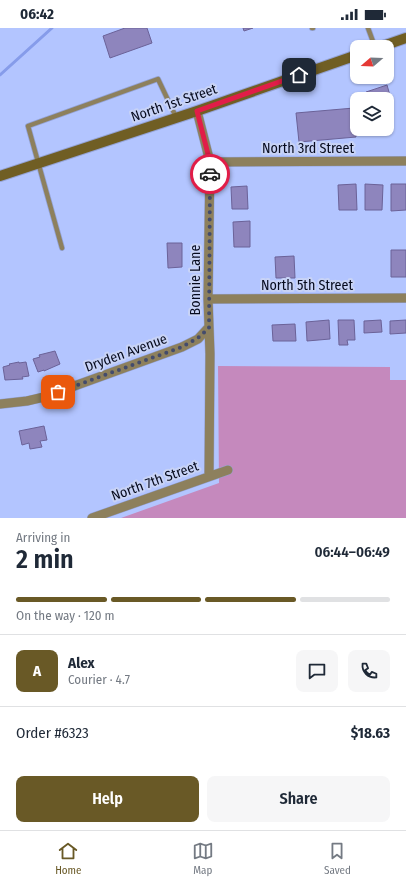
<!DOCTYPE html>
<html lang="en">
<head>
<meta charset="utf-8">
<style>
  :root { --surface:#fff; --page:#f6f6f7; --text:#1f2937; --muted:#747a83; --line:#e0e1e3; --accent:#695926 }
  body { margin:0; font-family:"Fira Sans Condensed",sans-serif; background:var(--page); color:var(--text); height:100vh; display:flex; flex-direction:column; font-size:15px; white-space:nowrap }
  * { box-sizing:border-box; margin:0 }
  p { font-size:13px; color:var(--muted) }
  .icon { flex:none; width:22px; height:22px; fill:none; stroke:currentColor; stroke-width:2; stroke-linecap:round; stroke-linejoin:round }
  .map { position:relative; height:490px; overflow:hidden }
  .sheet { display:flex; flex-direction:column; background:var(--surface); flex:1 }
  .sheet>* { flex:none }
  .needle { width:26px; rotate:251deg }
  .buttons { position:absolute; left:350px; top:12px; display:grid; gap:8px }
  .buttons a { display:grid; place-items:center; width:44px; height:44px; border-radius:8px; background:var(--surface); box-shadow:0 1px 3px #0004; font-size:20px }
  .pin { position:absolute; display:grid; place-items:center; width:34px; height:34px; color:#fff; margin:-17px; border-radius:8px; box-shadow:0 2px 6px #0006 }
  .courier { position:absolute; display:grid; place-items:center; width:40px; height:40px; margin:-20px; border:3px solid #e11d48; border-radius:50%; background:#fff; color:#222; box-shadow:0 1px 5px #0007 }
  .summary em { font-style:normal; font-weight:600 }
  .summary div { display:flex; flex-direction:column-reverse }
  .summary { display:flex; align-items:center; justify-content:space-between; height:68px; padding:0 16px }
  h1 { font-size:26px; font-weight:600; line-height:30px }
  .bar { display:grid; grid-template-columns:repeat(4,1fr); gap:6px 4px; align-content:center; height:48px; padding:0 16px }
  .bar i { height:5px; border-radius:3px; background:var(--line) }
  .bar .current { background:var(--accent) }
  .bar p { grid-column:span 4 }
  .line { display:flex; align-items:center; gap:10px; padding:0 16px; border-top:1px solid var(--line) }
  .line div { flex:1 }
  .round { display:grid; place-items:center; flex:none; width:42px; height:42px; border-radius:8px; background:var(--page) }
  .primary-button { display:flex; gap:8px; margin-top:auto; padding:8px 16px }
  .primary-button a { flex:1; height:46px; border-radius:8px; background:var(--accent); color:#fff; font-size:16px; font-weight:600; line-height:46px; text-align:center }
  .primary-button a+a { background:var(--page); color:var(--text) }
  .status { display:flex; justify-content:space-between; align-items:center; height:28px; padding:0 20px; background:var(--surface); direction:ltr }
  .status svg { height:11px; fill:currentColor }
  .tab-bar { display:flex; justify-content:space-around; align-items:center; height:56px; border-top:1px solid var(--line); background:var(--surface); font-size:11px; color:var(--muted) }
  .tab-bar a { display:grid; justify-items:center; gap:2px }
  .tab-bar .current { color:var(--accent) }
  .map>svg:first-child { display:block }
</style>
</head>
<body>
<div class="status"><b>06:42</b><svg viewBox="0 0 49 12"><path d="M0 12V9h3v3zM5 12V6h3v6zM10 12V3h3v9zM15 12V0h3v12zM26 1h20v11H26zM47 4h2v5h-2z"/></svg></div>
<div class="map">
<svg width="406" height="490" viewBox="0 0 406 490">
  <rect width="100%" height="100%" fill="#b3c5ff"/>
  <path fill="#c589bd" d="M218 338 390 339V352H406V490H121L219 455Z"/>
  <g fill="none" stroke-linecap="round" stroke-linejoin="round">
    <path stroke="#869cea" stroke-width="3" d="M0 47 52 0"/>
  </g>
  <path fill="#8e85bd" stroke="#6b6298" d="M125 0H147L152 15 110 30 103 8Z
    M243 0H253L244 3Z
    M387 57 391 71 387 72V71H368L366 64Z
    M354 80 356 109 299 114 296 85Z
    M356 156 357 182H339L338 157Z
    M365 156 383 157 382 182H365Z
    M391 156H406V182L391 183Z
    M247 158 248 181H232L231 159Z
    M250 193V219H234L233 194Z
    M167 215H182V239L168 240Z
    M391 222H406V249H391Z
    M294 228 295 250H276L275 229Z
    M329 292 330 311 307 313 306 294Z
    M338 292H354L355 312H347L348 317H339Z
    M381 292 382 304 364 305V293Z
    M406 292V305L390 306V293Z
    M295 296 296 313H273L272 297Z
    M55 323 60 336 44 343V342L38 344 33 331 40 329 39 327Z
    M19 334V335L26 334 29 348 22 349 23 351 5 352 3 339 10 337 9 336Z
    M44 398 47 412 40 413 42 419 30 421 29 415 22 417 19 403Z"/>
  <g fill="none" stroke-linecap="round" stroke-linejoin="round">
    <g stroke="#94a3d6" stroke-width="6">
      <path id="lane" d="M312 0H313
        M368 0 375 19
        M62 220 28 98 158 51 176 89"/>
    </g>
    <g stroke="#94a3d6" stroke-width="10">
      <path id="street" d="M197 83 210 134 208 271 210 326 209 448
        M210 134 406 133
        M208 271 406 270
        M0 376 27 373 44 369 182 319 198 311 209 299
        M92 490 228 442"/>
    </g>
    <g stroke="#94a3d6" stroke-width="12">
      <path id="secondary" d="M380 19 406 10
        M0 148 197 83 357 27"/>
    </g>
    <use href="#lane" stroke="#8d805d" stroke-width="4.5"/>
    <use href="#street" stroke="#8d805d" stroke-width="9"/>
    <use href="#secondary" stroke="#705e24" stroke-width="10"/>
  </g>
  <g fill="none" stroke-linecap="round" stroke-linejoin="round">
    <path stroke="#434b6c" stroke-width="4" stroke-dasharray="0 7.2" d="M58 364 182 319 198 310 209 300 210 146"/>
    <path stroke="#e11d48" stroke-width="5" d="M210 146V134L197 83 299 47"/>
  </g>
  <g text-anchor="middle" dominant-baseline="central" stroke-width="4" stroke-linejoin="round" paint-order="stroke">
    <g font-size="14" fill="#060a1d" stroke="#c8d3f6">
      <text transform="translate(174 75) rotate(-19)">North 1st Street</text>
      <text x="308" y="120">North 3rd Street</text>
      <text transform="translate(195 252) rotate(-90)">Bonnie Lane</text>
      <text x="307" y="257">North 5th Street</text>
      <text transform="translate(126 325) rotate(-20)">Dryden Avenue</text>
      <text transform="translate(155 453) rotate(-20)">North 7th Street</text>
    </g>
  </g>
</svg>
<div class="buttons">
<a><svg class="needle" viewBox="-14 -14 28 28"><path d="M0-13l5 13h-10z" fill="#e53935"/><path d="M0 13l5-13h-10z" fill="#747a83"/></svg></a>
<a><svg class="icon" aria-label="layers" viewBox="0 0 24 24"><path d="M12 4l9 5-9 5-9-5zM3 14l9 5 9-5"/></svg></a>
</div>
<div class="pin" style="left:58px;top:364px;background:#ea580c"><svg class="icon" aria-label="bag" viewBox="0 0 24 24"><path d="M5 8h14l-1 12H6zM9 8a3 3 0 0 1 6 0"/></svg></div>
<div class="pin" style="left:299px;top:47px;background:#1f2937"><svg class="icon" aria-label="home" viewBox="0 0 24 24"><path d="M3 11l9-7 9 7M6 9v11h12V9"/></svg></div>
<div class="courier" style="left:210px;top:146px"><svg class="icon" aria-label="car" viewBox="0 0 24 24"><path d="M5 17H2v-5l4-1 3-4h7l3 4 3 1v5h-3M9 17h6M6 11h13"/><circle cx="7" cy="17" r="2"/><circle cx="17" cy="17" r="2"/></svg></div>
</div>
<section class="sheet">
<div class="summary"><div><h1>2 min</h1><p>Arriving in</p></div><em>06:44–06:49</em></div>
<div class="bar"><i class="current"></i><i class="current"></i><i class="current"></i><i></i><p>On the way · 120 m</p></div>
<div class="line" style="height:72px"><b class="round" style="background:var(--accent);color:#fff">A</b><div><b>Alex</b><p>Courier · 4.7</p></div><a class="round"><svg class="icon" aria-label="chat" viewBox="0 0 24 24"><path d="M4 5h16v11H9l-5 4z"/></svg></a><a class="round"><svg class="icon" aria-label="phone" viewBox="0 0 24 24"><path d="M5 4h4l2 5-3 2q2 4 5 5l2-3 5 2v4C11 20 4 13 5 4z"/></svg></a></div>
<div class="line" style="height:52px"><div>Order #6323</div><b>$18.63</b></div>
<div class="primary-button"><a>Help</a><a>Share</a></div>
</section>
<nav class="tab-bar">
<a class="current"><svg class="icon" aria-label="home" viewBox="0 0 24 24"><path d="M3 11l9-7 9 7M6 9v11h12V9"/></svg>Home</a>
<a><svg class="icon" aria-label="map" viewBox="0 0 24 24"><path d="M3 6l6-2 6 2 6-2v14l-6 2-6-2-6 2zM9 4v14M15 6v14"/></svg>Map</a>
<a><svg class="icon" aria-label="saved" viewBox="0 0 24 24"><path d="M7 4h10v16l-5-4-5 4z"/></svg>Saved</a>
</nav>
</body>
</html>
